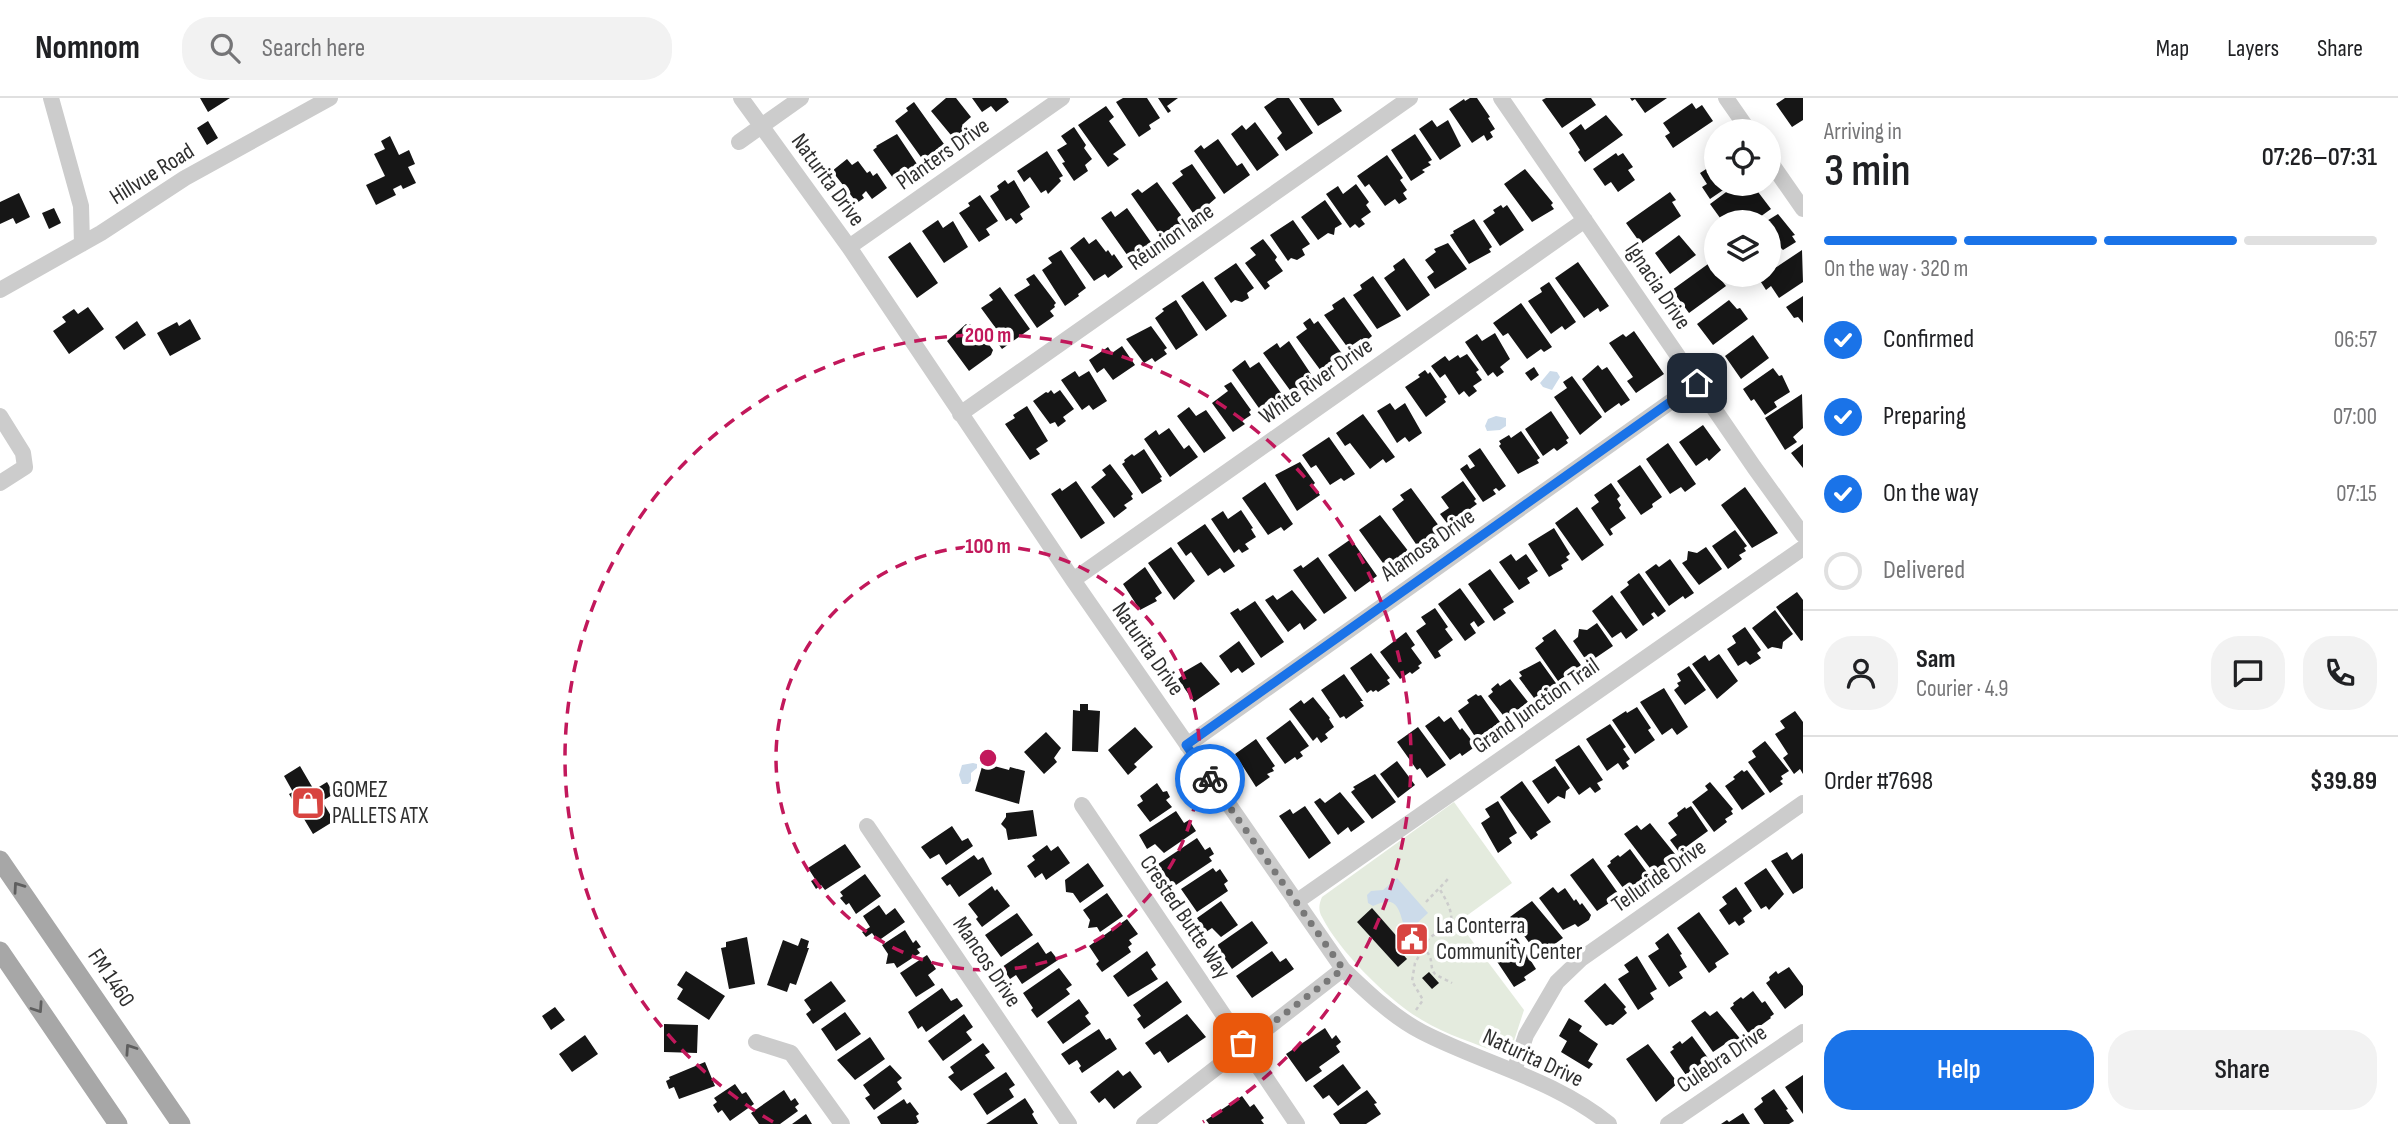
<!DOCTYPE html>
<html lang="en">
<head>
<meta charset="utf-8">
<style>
  :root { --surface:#fff; --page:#f2f2f2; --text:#202124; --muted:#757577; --line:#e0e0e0; --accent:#1a73e8 }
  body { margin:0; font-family:"Sofia Sans Condensed",sans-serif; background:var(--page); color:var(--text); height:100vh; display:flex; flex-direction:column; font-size:26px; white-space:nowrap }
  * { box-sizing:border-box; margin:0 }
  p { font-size:23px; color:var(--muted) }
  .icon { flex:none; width:38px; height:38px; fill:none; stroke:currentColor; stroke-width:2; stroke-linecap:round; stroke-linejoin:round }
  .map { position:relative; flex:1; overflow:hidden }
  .panel { display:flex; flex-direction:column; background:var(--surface); width:595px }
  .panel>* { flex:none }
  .tools { position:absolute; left:1704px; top:21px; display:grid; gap:14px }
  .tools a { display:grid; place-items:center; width:77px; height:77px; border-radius:50%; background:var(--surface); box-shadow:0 4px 18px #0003; font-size:35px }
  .pin { position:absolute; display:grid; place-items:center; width:60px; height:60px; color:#fff; margin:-30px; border-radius:14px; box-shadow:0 4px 10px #0006 }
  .courier { position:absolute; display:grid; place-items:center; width:70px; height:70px; margin:-35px; border:5px solid #1a73e8; border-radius:50%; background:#fff; color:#222; box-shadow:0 2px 9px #0007 }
  .overview em { font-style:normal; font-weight:600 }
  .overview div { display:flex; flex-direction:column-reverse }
  .overview { display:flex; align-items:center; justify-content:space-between; height:119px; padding:0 21px }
  h1 { font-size:46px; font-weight:600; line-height:52px }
  .bar { display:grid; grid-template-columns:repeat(4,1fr); gap:10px 7px; align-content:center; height:84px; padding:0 21px }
  .bar i { height:9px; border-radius:5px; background:var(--line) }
  .bar .active { background:var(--accent) }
  .bar p { grid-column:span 4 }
  .line { display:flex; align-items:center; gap:18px; padding:0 21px; border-top:2px solid var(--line) }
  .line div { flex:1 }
  .round { display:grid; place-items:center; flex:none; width:74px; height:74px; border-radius:28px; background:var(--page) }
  ol { padding:0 21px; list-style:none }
  li { display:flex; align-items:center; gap:21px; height:77px }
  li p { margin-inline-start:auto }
  li .icon { padding:7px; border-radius:50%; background:var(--accent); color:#fff; stroke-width:4 }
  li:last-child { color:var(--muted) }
  li i { width:38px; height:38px; border:4px solid var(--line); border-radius:50% }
  .action { display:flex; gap:14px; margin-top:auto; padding:14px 21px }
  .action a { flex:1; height:80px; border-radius:28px; background:var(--accent); color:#fff; font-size:28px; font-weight:600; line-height:80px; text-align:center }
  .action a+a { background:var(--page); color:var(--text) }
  header { display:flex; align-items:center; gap:42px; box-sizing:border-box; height:98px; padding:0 35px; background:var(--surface); border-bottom:2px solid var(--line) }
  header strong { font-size:33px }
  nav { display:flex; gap:38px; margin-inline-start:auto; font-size:24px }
  .search { width:490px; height:63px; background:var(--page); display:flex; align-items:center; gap:18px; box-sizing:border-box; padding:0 24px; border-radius:28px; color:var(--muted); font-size:26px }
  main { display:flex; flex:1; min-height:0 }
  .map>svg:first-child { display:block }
</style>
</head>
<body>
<header>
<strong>Nomnom</strong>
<div class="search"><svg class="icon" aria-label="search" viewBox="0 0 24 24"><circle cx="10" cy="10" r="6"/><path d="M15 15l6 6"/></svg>Search here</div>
<nav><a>Map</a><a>Layers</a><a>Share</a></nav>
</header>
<main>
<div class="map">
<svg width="1803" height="1026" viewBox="0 0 1803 1026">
  <rect width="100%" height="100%" fill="#fff"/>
  <path fill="#e4ebde" d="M1454 704 1512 785 1458 824 1524 912 1512 949 1506 955 1501 956C1475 945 1446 937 1422 922 1389 903 1339 853 1322 819 1318 812 1319 806 1322 799Z"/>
  <path fill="#ccdbea" d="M1550 273 1557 274 1560 279 1552 292 1543 289 1540 285Z
    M1496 318 1506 320V328L1500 332 1487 333 1485 328 1488 321Z
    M973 665 977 666V670L971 675V683L968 686H962L959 677 962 667Z
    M1397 780 1428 815 1414 828 1410 829 1403 825C1398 806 1394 798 1373 808L1368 805 1367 797 1371 793 1383 792Z"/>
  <path fill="#161616" d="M200 0H230L208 14Z
    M946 0H956L971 19 962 27 967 33 955 42 931 13Z
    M972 0H1006L1009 4 996 14 991 8 982 14Z
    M1123 0H1147L1160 20 1149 27 1151 31 1139 39 1116 4Z
    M1158 0H1178L1167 8 1171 13 1168 15Z
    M1277 0H1289L1313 35 1286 53 1277 40 1282 35 1264 9Z
    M1299 0H1333L1342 13 1318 28Z
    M1470 0H1477L1490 19 1488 20 1495 31 1490 34 1493 39 1487 43 1484 37 1472 45 1449 11 1464 1 1465 3Z
    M1546 0H1591L1596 7 1562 30 1542 2Z
    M1630 0H1667L1645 15 1635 1 1632 3Z
    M1785 0H1803V22L1792 29 1776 6Z
    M914 4 944 46 923 62 895 23 908 13 906 10Z
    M1692 5 1696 11 1702 7 1713 23 1673 50 1665 38 1670 35 1663 25Z
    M1106 8 1114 19 1109 23 1126 47 1113 56 1119 61 1108 69 1078 27Z
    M1606 17 1623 37 1585 64 1578 54 1580 52 1569 35 1581 26 1585 32Z
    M1432 22 1437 29 1448 22 1461 48 1440 62 1419 31Z
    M208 23 218 40 207 47 197 30Z
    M1255 24 1279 57 1257 73 1231 36 1242 27 1246 32Z
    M1074 29 1086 47 1084 50 1092 61 1085 67 1088 73 1074 83 1062 65 1065 64 1057 52 1067 46 1061 38Z
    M897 36 919 69 907 77 904 72 893 80 873 52 877 49 876 48Z
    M1415 36 1432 62 1428 64 1431 67 1422 72 1425 74 1411 83 1391 52Z
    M390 38 399 57 409 52 415 66 408 69 416 85 403 91 401 87 393 91 396 97 376 107 366 87 385 78 374 56 385 51 381 43Z
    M1218 41 1237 68 1242 65 1250 77 1224 96 1194 53 1201 47 1204 51Z
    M1047 53 1063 78 1059 80 1061 83 1048 96 1046 92 1041 95 1030 79 1024 84 1017 73Z
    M1616 55 1618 58 1623 55 1633 69 1628 72 1635 82 1618 94 1611 84 1605 88 1593 71Z
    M1387 57 1403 80 1400 82 1407 92 1403 95 1407 101 1399 106 1395 101 1385 108 1369 86 1365 89 1357 78Z
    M847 61 852 67 858 63 867 75 870 73 873 78 877 75 887 90 872 101 866 93 862 97 864 100 857 105 832 73Z
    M1717 64V86H1732L1710 101 1702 89 1707 86 1700 75Z
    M1192 66 1216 100 1195 118 1172 85 1183 77 1180 73Z
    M1525 71 1553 105 1551 107 1554 111 1532 124 1504 86Z
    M1005 82 1008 86 1014 82 1030 109 1020 116 1023 121 1016 126 1011 120 1006 123 990 98 999 92 997 88Z
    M1157 84 1186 124 1162 140 1131 96 1138 91 1142 95Z
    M1356 86 1369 104 1366 107 1371 114 1361 121 1365 126 1359 130 1355 126 1350 130 1326 96 1338 88 1343 96Z
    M1737 86H1752L1771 111 1753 124H1723L1710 106Z
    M1670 94 1676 102 1672 104 1681 118 1641 146 1626 125Z
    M19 95 30 119 16 126 13 120 0 126V104Z
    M980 97 998 123 986 131 990 137 979 144 959 115 970 108 968 105Z
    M1325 102 1342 126 1335 130 1334 137 1328 135 1318 142 1301 119Z
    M1501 107 1503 110 1507 107 1524 132 1500 148 1483 123 1495 115 1493 112Z
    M54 110 61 125 49 131 42 115Z
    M1127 110 1153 147 1136 160 1135 158 1130 161 1101 120 1111 113 1115 119Z
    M1778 116 1795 137 1792 138 1796 144 1783 152 1780 149 1769 156V124H1765Z
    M1474 121 1492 149 1489 151 1491 154 1469 166 1450 137 1454 135 1453 133Z
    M938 122 943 130 953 123 968 149 944 165 922 133Z
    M1293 122 1310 146 1302 151 1305 157 1297 162 1291 160 1288 163 1270 137Z
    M1679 137 1696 157 1670 176 1655 155Z
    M1084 139 1089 146 1096 141 1106 154 1108 152 1112 158 1114 156 1123 169 1108 180 1105 176 1094 183 1070 150Z
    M1263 141 1277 159 1275 162 1283 173 1267 184 1270 188 1265 192 1245 165 1256 157 1250 150Z
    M910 144 938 185 917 200 888 159Z
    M1448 145 1467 171 1435 191 1427 179 1434 174 1425 162 1436 154 1434 151Z
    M1061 152 1086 190 1078 196 1079 198 1065 208 1042 172 1052 165 1048 160Z
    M1802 152 1803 184 1779 200 1771 188 1766 192 1759 181 1769 177V174Z
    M1404 160 1430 197 1407 213 1384 180 1395 172 1393 168Z
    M1715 161 1717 177 1726 188 1689 215 1672 192Z
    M1578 164 1609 208 1600 214 1598 210 1584 220 1555 180Z
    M1236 165 1254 190 1247 195 1249 200 1242 204 1235 202 1231 205 1214 180Z
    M1034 176 1056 205 1054 207 1055 209 1050 213 1054 218 1037 230 1014 197 1030 187 1026 181Z
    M1373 178 1401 218 1377 231 1353 197 1362 191 1360 187Z
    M1203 183 1227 218 1206 233 1181 198Z
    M1549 184 1576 224 1565 232 1562 228 1551 236 1528 203 1542 194 1540 190Z
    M1000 189 1030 231 1002 251 994 240 1000 236 981 210 993 202 989 197Z
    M1803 198V225L1798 219 1794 220 1786 209Z
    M1344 199 1372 238 1364 245 1361 241 1348 250 1324 217 1334 211 1332 207Z
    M1176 202 1198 237 1176 252 1155 220 1164 213 1162 211Z
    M1729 202 1737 211 1740 210 1748 221 1713 247 1697 226Z
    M1521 205 1552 249 1544 254 1541 251 1527 261 1508 235 1503 238 1493 225Z
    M88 209 104 231 69 256 53 233 66 224 62 219 74 211 78 216Z
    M1310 220 1314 226 1318 223 1343 257 1321 273 1296 239 1307 231 1303 225Z
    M190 221 201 241 170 258 157 235 177 224 179 228Z
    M137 223 146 237 124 252 115 239Z
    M966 226 968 228 970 226 983 243 984 240 993 252 991 257 969 273 947 243Z
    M1151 228 1167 250 1164 252 1167 256 1155 264 1152 260 1144 265 1126 241Z
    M1634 233 1664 276 1636 295 1627 283 1633 279 1609 245 1623 236 1626 239Z
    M1495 235 1510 261 1500 269 1504 274 1497 279 1493 274 1488 278 1465 244 1477 236 1482 243Z
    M1753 237 1769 260 1741 281 1725 258Z
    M1289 243 1311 276 1298 285 1300 289 1292 295 1263 255 1277 245 1280 250Z
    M1122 248 1135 267 1113 282 1104 270 1097 275 1089 262 1108 249 1112 255Z
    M1467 256 1479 272 1476 274 1482 282 1473 288 1477 293 1469 299 1464 293 1459 297 1445 276 1440 280 1431 268 1445 258 1449 263 1458 257 1460 260Z
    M1245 262 1250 270 1259 264 1284 299 1261 313 1232 272Z
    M1598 267 1602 272 1607 269 1630 302 1621 308 1619 305 1605 315 1582 281Z
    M1534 269 1539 277 1531 283 1525 275Z
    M1773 270 1779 278 1782 277 1790 294 1774 304 1777 309 1765 317 1754 301 1751 303 1743 291Z
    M1425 272 1428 276 1430 274 1447 299 1444 301 1446 304 1426 319 1405 289 1420 279 1418 277Z
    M1075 273 1079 279 1089 273 1107 303 1093 312 1089 307 1082 312 1061 282Z
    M1572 278 1602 319 1580 337 1554 299 1567 290 1563 284Z
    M1231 284 1251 312 1249 314 1251 317 1242 323 1245 326 1233 334 1212 305 1228 293 1224 288Z
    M1051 292 1054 296 1060 292 1074 311 1063 319 1066 323 1058 329 1055 324 1050 326 1033 303 1046 294 1048 295Z
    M1802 296 1803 330 1793 339 1797 344 1785 352 1765 320Z
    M1390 305 1395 312 1405 305 1422 335 1409 344 1405 339 1397 345 1377 313Z
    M1027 308 1048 343 1036 351 1040 356 1030 362 1005 326 1015 320 1013 317Z
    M1189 309 1196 318 1206 312 1226 340 1204 355 1177 318Z
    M1551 313 1569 340 1566 342 1568 345 1557 353 1554 350 1543 358 1525 331Z
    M1363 316 1395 359 1386 365 1383 361 1370 371 1350 345 1345 348 1336 335Z
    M1703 327 1721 352 1709 363 1707 360 1696 368 1679 344Z
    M1169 330 1184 351 1189 347 1198 359 1170 379 1144 341 1156 332 1159 337Z
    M1521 333 1540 360 1537 362 1539 365 1518 376 1499 348 1501 346 1499 343 1509 337 1511 340Z
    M1329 339 1355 376 1344 383 1341 380 1330 387 1316 367 1311 370 1302 357Z
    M1668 345 1696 386 1685 394 1681 389 1670 396 1646 361Z
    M1803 346V370L1791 355Z
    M1480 350 1506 388 1499 393 1496 390 1493 392 1496 396 1483 404 1460 371 1467 366 1470 371 1475 368 1468 358Z
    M1144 351 1162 379 1160 380 1162 383 1142 396 1122 366 1125 364 1124 362 1132 356 1134 358Z
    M1300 364 1315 385 1313 387 1320 397 1297 413 1275 377Z
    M1110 366 1133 396 1131 398 1133 401 1124 407 1127 410 1114 420 1091 389 1106 377 1102 372Z
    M1640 367 1662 399 1652 406 1653 409 1641 417 1617 383Z
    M1076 383 1105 425 1081 441 1051 396 1060 390 1062 393Z
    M1463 383 1476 401 1474 403 1477 406 1470 411 1472 415 1450 429 1440 416 1449 410 1441 399Z
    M1265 384 1293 426 1284 433 1281 429 1268 437 1242 400Z
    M1611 385 1620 398 1617 401 1621 407 1619 410 1626 420 1610 431 1613 436 1610 438 1591 410 1599 404 1594 397Z
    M1745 389 1778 435 1752 450 1721 407Z
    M1411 390 1442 432 1431 442 1418 449 1392 411 1404 402 1400 397Z
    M1577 409 1604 447 1582 463 1555 425Z
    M1241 412 1253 430 1251 431 1256 439 1245 446 1249 451 1242 455 1239 451 1234 455 1211 421 1223 413 1228 421Z
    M1380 417 1409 454 1388 472 1359 432Z
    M1205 426 1235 468 1224 475 1220 470 1208 478 1191 454 1186 458 1177 445Z
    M1554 430 1570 456 1566 459 1569 462 1561 467 1563 471 1549 479 1528 446Z
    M1735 432 1747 448 1744 450 1746 453 1739 457 1742 461 1728 471 1712 448Z
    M1351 441 1377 478 1355 494 1328 457Z
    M1171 449 1195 483 1174 502 1148 465Z
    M1706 449 1722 471 1699 487 1682 465 1687 462 1688 453 1697 455Z
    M1511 456 1516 463 1526 456 1538 473 1527 480 1530 485 1519 492 1499 464Z
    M1318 459 1347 500 1324 516 1293 472 1301 467 1303 470Z
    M1670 461 1694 495 1685 501 1683 498 1669 508 1645 474 1656 466 1659 469Z
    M1145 469 1162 495 1155 500 1157 503 1140 512 1123 486Z
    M1490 471 1514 504 1503 511 1506 515 1494 523 1468 486Z
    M1639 475 1666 513 1658 519 1654 514 1651 516 1654 520 1643 528 1620 494 1629 487 1627 484Z
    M1460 490 1485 524 1478 529 1474 523 1470 526 1476 535 1465 543 1438 506Z
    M1292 492 1317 522 1304 532 1300 525 1288 534 1265 502 1273 497 1277 502Z
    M1797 494 1803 502V542L1801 543 1776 509Z
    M1612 497 1638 532 1626 541 1621 534 1612 540 1592 513Z
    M1255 503 1284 544 1261 560 1230 515 1238 510 1240 513Z
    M1435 510 1448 529 1445 531 1453 542 1438 553 1441 558 1435 561 1416 533 1426 526 1421 519Z
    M1775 512 1793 536 1783 544 1782 551 1772 549 1768 551 1752 530Z
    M1597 525 1613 548 1588 565 1573 543 1578 539 1579 531 1587 532Z
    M1745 529 1761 552 1757 555 1761 560 1750 567 1746 563 1738 568 1727 551 1736 545 1732 538Z
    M1555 531 1583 570 1573 577 1571 574 1558 583 1535 550 1544 543 1542 540Z
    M1406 534 1415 547 1411 550 1422 565 1418 568 1420 570 1412 576 1410 574 1400 581 1380 554Z
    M1239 543 1255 566 1242 575 1238 570 1231 575 1219 558Z
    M1371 555 1390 580 1387 582 1390 586 1378 594 1376 592 1373 594 1371 592 1367 595 1350 570Z
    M1719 556 1738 583 1717 601 1692 566 1705 557 1709 563Z
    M1540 563 1558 588 1537 604 1519 580 1522 578 1519 574Z
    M1201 564 1220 586 1194 604 1178 581 1183 577 1182 575Z
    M1689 568 1706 592 1685 607 1674 592 1679 588 1677 585 1681 583 1677 576Z
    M1344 576 1363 603H1360L1364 608 1346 621 1344 618 1340 620 1321 592Z
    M1510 581 1528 604 1506 621 1488 598 1493 594 1491 591 1498 585 1500 588Z
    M1664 590 1688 629 1677 637 1672 630 1662 637 1640 604Z
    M1476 596 1478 598 1481 597 1500 624 1486 634 1488 636 1478 643 1458 613 1469 605 1467 602Z
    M1313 599 1330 620 1329 621 1334 629 1325 636 1328 640 1321 645 1317 639 1313 643 1289 611 1301 602 1304 606Z
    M1080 606H1088V612L1100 613 1098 654 1072 653 1073 612 1080 613Z
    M1637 609 1651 630 1648 632 1655 642 1635 656 1612 622 1626 613 1627 615Z
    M1795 613 1803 624V676L1800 671 1794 676 1783 660 1788 656 1775 636 1785 630 1780 623Z
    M1439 618 1444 624 1451 619 1460 632 1462 630 1476 648 1462 658 1460 655 1450 662 1425 628Z
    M1290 622 1309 648 1300 654 1303 658 1297 662 1295 659 1285 666 1266 640Z
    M1610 626 1626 649 1623 651 1630 661 1626 664 1629 668 1623 672 1618 665 1607 673 1586 641Z
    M1135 629 1153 649 1134 666 1137 669 1128 677 1108 652Z
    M1418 629 1446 667 1427 680 1420 670 1417 672 1397 644Z
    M1046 634 1061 650 1054 660 1057 664 1044 676 1024 654Z
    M1256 641 1275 668 1272 670 1274 673 1267 676 1270 679 1256 689 1235 656Z
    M1765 643 1789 673 1781 678 1783 681 1780 683 1783 686 1770 695 1748 664 1756 659 1752 653Z
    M1579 647 1603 682 1597 685 1601 691 1595 695 1590 689 1579 697 1555 662Z
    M1397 663 1415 687 1398 700 1380 676Z
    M983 665 1009 672 1010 669 1025 673 1019 706 975 693Z
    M300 668 314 692 327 684 334 696 322 703 334 723 313 736 289 696 293 694 284 678Z
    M1555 668 1570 690 1566 693 1565 701 1558 698 1548 706 1532 683Z
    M1742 672 1744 674 1747 672 1765 696 1742 712 1725 688 1735 681 1733 679Z
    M1375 676 1396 704 1372 721 1351 694 1355 691 1353 689Z
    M1522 683 1551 724 1536 734 1538 737 1531 742 1500 699Z
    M1710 684 1733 711 1731 713 1733 716 1725 721 1727 724 1714 734 1692 704 1708 692 1705 688Z
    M1157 685 1163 694 1167 693 1170 699 1166 702 1172 709 1150 724 1137 707 1143 703 1140 698Z
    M1340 694 1365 724 1351 734 1348 729 1338 737 1314 704 1320 700 1325 705Z
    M1498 703 1517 735 1509 740 1512 745 1498 755 1481 725 1490 719 1485 711Z
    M1305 708 1331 745 1309 761 1279 718 1290 711 1293 716Z
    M1691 708 1708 733 1679 754 1670 742 1677 737 1668 725 1678 718 1677 715 1685 709 1686 711Z
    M1033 712 1037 738 1008 742 1006 731 1001 726 1006 719V715Z
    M1176 713 1184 725 1189 722 1196 733 1164 755 1155 746 1147 751 1139 737Z
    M1650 725 1679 761 1666 770 1664 767 1653 774 1624 736 1637 727 1641 732Z
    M952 728 962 743 968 740 973 748 946 767 939 756 930 761 921 749Z
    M1197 740 1205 752 1210 749 1214 756 1209 759 1212 763 1173 789 1158 766Z
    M845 746 861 769 825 792 821 787 816 791 811 783 815 781 808 770Z
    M1047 747 1051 753 1058 748 1070 765 1046 782 1042 775 1035 780 1027 768 1035 762 1032 758Z
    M1630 751 1649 777 1626 794 1607 768 1611 765 1610 763 1618 757 1620 759Z
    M1787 754 1792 762 1802 755 1803 757V790L1793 796 1771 763Z
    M974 757 978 762 983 759 992 776 959 799 950 786 947 788 941 780Z
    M1593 760 1620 798 1597 813 1570 777Z
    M1088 765 1104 788 1080 805 1073 795 1066 794 1065 782Z
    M1213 770 1216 774 1220 771 1228 783 1224 786 1228 793 1197 814 1181 791Z
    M1766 770 1784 796 1769 812 1766 808 1761 811 1744 785Z
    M865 776 881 798 856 816 849 805 846 807 840 800 843 798 840 794Z
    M992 788 995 793 997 791 1010 808 982 829 976 821 978 819 968 806Z
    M1553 789 1558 795 1565 790 1574 803 1576 801 1580 807 1582 805 1591 817 1589 822 1578 829 1575 826 1563 832 1539 800Z
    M1736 789 1752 813 1743 820 1745 824 1739 828 1735 823 1729 827 1719 812 1727 806 1722 799Z
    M1107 795 1123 818 1100 834 1097 829 1088 830 1090 822 1083 812Z
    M1221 803 1238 827 1221 839 1212 830 1206 834 1197 820Z
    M1532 803 1563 840 1552 848 1549 845 1547 847 1550 850 1539 858 1510 819Z
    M879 807 886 817 895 810 905 824 878 843 872 835 866 839 862 834 870 829 863 818Z
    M1372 810 1407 850 1401 854 1407 861 1398 869 1357 824Z
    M1699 814 1729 856 1715 865 1717 869 1709 875 1677 830Z
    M1017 815 1033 837 1001 859 985 837Z
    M1127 821 1138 836 1129 842 1132 846 1128 849 1131 854 1102 874 1096 866 1099 863 1089 848Z
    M1252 823 1268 845 1232 871 1216 848Z
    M905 832 913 845 916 842 921 849 917 851 920 855 897 870 894 865 886 866 888 856 882 847Z
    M1668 835 1682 856 1680 857 1687 869 1679 874 1683 880 1669 889 1648 858 1659 851 1655 845Z
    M747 839 755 886 729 891 721 850 726 849V844Z
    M801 840 809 843 807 850H809L796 887 790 885 787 894 767 887 783 842 798 848Z
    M1512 840 1513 842 1516 840 1525 853 1528 852 1534 861 1531 863 1536 871 1524 879 1526 882 1514 889 1492 856Z
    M1038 844 1046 856 1051 853 1058 862 1022 886 1016 877 1010 881 1002 869Z
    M1147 853 1156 867 1151 871 1158 881 1128 899 1113 878Z
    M1272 853 1280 864 1286 860 1294 871 1252 900 1236 878Z
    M927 857 936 871 928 877 935 887 916 899 900 875Z
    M1637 858 1657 891 1650 895 1654 901 1638 912 1618 881 1629 874 1624 867Z
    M1789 869 1803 888V897L1785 911 1766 885 1770 882 1769 879 1776 873 1778 876Z
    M1059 870 1072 887 1066 891 1070 896 1037 920 1031 912 1033 910 1023 895Z
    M686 873 725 898 709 922 677 901 683 891 677 887Z
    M1429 874 1439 885 1432 891 1422 880Z
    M831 883 846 903 813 926 806 916 811 912 804 902Z
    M1167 883 1182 904 1144 931 1137 921 1141 918 1133 907Z
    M1605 885 1626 909 1624 911 1627 915 1613 927 1610 926 1606 928 1584 903Z
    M942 890 951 903 957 900 963 908 926 934 922 928 918 931 908 914Z
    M1753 893 1762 905 1765 903 1774 916 1770 919 1771 920 1749 936 1730 910 1734 907 1733 905 1741 899 1743 901Z
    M1079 901 1089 915 1085 918 1091 926 1063 946 1047 924Z
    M555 909 565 922 551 932 542 918Z
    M1705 913 1710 918 1717 913 1743 944 1730 953 1725 946 1713 954 1691 923Z
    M845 914 861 936 836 953 821 931Z
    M964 916 973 929 966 934 972 942 943 963 928 943Z
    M1187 916 1206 939 1168 965 1160 953 1154 957 1145 945Z
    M1569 920 1582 928 1579 933 1598 946 1588 963 1593 966 1589 971 1561 954 1567 943 1559 938Z
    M664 926 698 927 697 955 664 954Z
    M1325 930 1332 941 1336 937 1341 944 1336 948 1340 954 1319 969 1322 973 1306 984 1286 956Z
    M1099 931 1106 942 1110 940 1117 951 1082 975 1079 970 1081 968 1077 962 1069 967 1061 956Z
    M585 937 598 956 572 974 559 956Z
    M1692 938 1711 964 1688 980 1670 954 1674 951 1672 949 1680 943 1682 946Z
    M870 939 885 961 855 982 837 962Z
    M983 945 990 954 985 957 995 970 961 993 948 979 954 975 950 969Z
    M1648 946 1678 985 1656 1004 1626 961Z
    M705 964 715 988 679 1001 674 989 669 991 666 983 670 981 669 979Z
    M1343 966 1361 990 1338 1008 1329 997 1323 1001 1313 988Z
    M890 967 902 980 897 984 902 991 874 1012 865 1000 870 997 863 987Z
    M1118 972 1123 978 1130 973 1142 989 1114 1011 1105 1000 1099 1005 1090 994Z
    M1006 974 1015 987 1009 991 1014 999 987 1017 973 996Z
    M1803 977V1016L1785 989Z
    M735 986 742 996 746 994 754 1006 730 1023 722 1012 718 1015 713 1007 717 1004 714 1000Z
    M1774 991 1788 1011 1786 1012 1794 1023 1789 1026H1764L1754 1011 1763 1004 1761 1000Z
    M784 992 791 1003 795 1000 799 1006 795 1009 798 1013 780 1026H759L751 1015Z
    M1367 992 1377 1005 1374 1006 1381 1016 1366 1026H1340L1333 1016Z
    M1242 998 1250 1009 1254 1006 1264 1020 1261 1022 1264 1026H1209L1206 1022Z
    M1025 1000 1034 1014 1032 1016 1038 1026H986Z
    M904 1001 907 1006 910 1004 919 1016 916 1018 919 1024 916 1026H881L877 1019Z
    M1743 1015 1750 1026H1721L1727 1022 1729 1024Z
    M806 1016 812 1026H792Z"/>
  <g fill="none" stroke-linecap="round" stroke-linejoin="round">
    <path stroke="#ccc" stroke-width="2.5" stroke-dasharray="3.5 3.5" stroke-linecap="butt" d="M1426 804 1448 781
      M1422 849C1436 860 1428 868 1435 876 1439 879 1447 882 1452 885
      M1416 912 1423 902 1412 883 1415 865 1429 840 1451 826C1453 812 1446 802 1439 790"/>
    <path stroke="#ccc" stroke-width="16" d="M51 0 81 108 82 146
      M741 0 849 149 1073 482 1343 871C1367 894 1393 919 1422 934 1484 966 1554 981 1609 1026
      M1501 0 1754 369 1803 437
      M1726 0 1749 33
      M739 44 801 0
      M1769 62 1803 111
      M849 149 1062 0
      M0 192 101 135 185 80 330 0
      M960 316 1410 0
      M0 318 23 355 25 369 0 385
      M1073 482 1585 122
      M1187 647 1697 285
      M1082 707 1297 1026
      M867 728 1069 1026
      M1296 804 1803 450
      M756 944 791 955 842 1026
      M1514 973 1526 937 1557 884 1581 861 1803 705
      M1144 1026 1343 871
      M1668 1026 1803 934"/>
    <path stroke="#a7a7a7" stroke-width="19" d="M0 762 181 1026
      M0 853 118 1026"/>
  </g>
  <defs><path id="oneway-chevron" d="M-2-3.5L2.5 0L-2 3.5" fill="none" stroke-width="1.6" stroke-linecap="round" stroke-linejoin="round" transform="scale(1.75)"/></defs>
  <g stroke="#5f5f5f">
    <use href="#oneway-chevron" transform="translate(18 789) rotate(-125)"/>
    <use href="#oneway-chevron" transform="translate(38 910) rotate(56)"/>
    <use href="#oneway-chevron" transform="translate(130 951) rotate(-124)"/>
  </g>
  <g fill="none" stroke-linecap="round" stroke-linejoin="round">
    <path stroke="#787878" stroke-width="7" stroke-dasharray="0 12.6" d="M1210 681 1343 871 1244 947 1243 945"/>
    <path stroke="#1a73e8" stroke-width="9" d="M1210 681 1186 647 1697 285"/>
  </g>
  <g fill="none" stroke="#c2185b" stroke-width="3.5" stroke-dasharray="12 9">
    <circle cx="988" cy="660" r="212"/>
    <path d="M773 1024A423 423 0 1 1 1203 1024"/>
  </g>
  <defs>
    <g id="shop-square" transform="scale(1.75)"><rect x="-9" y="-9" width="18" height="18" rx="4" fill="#d84440" stroke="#fff"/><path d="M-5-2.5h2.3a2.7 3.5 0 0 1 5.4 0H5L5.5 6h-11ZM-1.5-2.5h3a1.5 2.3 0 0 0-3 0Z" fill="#fff"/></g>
    <g id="civic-square" transform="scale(1.75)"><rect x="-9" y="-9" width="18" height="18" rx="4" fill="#d84440" stroke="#fff"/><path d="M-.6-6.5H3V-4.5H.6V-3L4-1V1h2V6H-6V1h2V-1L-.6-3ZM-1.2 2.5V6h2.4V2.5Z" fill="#fff"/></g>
  </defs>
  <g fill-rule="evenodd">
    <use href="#shop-square" x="308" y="705"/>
    <use href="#civic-square" x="1412" y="841"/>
  </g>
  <g text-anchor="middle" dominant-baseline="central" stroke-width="7" stroke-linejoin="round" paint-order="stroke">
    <g font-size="23" fill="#2f2f2f" stroke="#fff">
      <text transform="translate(943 56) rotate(-35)">Planters Drive</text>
      <text transform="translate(152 76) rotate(-32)">Hillvue Road</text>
      <text transform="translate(828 82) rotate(54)">Naturita Drive</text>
      <text transform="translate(1171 139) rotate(-35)">Réunion lane</text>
      <text transform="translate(1658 188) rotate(56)">Ignacia Drive</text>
      <text transform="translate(1316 283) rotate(-35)">White River Drive</text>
      <text transform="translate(1428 447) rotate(-35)">Alamosa Drive</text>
      <text transform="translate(1148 551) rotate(55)">Naturita Drive</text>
      <text transform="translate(1536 608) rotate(-35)">Grand Junction Trail</text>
      <text transform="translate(1659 778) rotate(-35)">Telluride Drive</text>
      <text transform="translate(1185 819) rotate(56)">Crested Butte Way</text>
      <text transform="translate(987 864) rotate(56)">Mancos Drive</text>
      <text transform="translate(111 880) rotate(56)">FM 1460</text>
      <text transform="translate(1533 960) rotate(25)">Naturita Drive</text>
      <text transform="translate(1722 961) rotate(-34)">Culebra Drive</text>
    </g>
    <g font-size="23" fill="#2f2f2f" stroke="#fff" text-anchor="start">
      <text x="332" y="692">GOMEZ<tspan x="332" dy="26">PALLETS ATX</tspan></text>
      <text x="1436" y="828">La Conterra<tspan x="1436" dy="26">Community Center</tspan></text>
    </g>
  </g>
  <circle cx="988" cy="660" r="10" fill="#c2185b" stroke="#fff" stroke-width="3.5"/>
  <g font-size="21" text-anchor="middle" font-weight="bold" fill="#c2185b" stroke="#fff" stroke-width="7" stroke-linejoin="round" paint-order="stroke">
    <text x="988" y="244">200 m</text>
    <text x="988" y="455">100 m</text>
  </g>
</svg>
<div class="tools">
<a><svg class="icon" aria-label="locate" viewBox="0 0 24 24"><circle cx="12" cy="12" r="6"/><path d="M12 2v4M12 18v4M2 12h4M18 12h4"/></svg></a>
<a><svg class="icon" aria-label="layers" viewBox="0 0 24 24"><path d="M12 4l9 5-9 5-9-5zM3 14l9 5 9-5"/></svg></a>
</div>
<div class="pin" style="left:1243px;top:945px;background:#ea580c"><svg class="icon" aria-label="bag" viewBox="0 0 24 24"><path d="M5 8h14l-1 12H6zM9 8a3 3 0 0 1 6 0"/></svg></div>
<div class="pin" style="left:1697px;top:285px;background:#1f2937"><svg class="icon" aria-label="home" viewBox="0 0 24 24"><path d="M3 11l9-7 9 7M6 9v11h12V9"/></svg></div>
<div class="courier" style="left:1210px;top:681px"><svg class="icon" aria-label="bike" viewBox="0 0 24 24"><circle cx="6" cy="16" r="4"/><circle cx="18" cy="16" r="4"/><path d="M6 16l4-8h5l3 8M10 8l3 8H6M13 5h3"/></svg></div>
</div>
<section class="panel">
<div class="overview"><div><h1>3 min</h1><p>Arriving in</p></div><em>07:26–07:31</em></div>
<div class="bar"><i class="active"></i><i class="active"></i><i class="active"></i><i></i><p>On the way · 320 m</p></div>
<ol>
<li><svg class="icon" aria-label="check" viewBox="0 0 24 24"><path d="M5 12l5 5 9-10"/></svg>Confirmed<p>06:57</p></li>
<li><svg class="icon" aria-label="check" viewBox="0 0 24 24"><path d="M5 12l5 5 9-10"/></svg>Preparing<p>07:00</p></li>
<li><svg class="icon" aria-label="check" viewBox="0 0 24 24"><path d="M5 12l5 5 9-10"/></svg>On the way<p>07:15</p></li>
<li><i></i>Delivered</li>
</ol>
<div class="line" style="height:126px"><a class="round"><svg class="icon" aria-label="person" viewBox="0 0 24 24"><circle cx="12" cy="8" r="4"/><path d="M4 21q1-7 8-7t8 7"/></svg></a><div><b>Sam</b><p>Courier · 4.9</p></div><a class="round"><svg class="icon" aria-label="chat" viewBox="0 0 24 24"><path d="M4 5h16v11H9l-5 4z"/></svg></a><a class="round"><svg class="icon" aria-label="phone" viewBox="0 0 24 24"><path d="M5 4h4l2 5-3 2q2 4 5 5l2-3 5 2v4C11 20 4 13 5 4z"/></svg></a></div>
<div class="line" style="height:91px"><div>Order #7698</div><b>$39.89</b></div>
<div class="action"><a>Help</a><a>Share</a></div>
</section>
</main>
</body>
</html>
